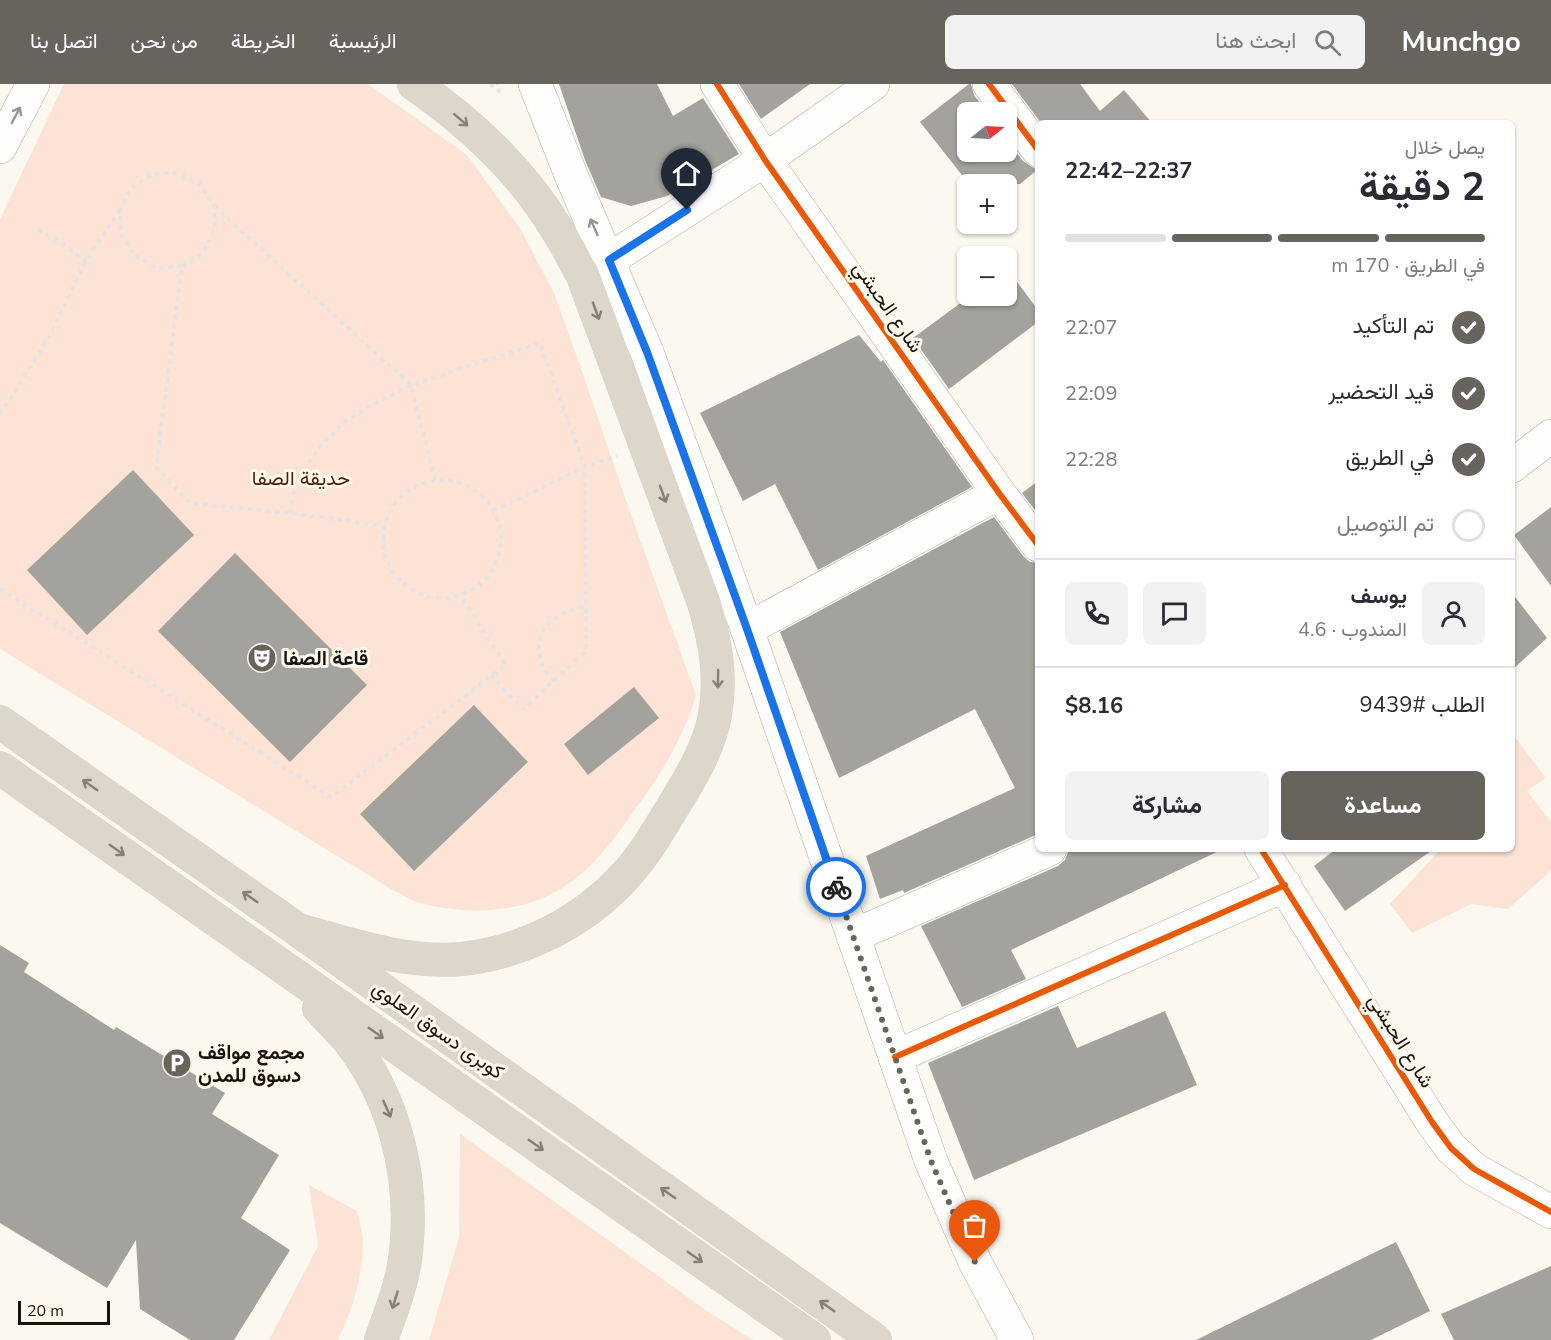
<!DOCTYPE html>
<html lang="ar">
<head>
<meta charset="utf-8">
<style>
  :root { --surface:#fff; --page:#f2f2f3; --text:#2b2b33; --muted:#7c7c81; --line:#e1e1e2; --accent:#67645e }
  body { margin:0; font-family:"Nunito Sans",Vazirmatn,sans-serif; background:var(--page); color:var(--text); direction:rtl; height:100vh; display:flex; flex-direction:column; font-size:22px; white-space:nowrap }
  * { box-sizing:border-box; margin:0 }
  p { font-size:20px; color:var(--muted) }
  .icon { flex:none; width:33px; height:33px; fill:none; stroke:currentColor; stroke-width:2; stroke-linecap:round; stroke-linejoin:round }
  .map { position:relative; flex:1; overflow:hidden; direction:ltr }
  .side { position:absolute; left:1035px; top:36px; width:480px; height:732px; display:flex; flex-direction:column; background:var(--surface); border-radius:9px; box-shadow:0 2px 4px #0004; direction:rtl }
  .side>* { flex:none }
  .needle { width:39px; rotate:72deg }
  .fabs { position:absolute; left:957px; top:18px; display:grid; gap:12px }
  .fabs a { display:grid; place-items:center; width:60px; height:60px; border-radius:9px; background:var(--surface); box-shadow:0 2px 4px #0004; font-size:30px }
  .scale { position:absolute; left:18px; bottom:15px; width:92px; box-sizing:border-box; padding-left:6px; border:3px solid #181510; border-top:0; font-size:16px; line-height:21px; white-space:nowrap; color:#181510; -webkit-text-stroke:4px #fff9ec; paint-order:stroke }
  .pin { position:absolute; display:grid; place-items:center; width:51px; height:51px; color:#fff; margin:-62px -26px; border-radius:50% 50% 50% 0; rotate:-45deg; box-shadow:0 0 6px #0007 }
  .pin .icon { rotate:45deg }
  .courier { position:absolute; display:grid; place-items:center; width:60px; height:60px; margin:-30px; border:4px solid #1a73e8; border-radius:50%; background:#fff; color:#222; box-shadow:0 2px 8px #0007 }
  .summary em { font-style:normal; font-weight:700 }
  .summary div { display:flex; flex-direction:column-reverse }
  .summary { display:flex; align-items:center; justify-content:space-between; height:102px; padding:0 30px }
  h1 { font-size:39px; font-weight:700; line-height:45px }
  .bar { display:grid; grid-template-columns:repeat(4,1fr); gap:9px 6px; align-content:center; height:72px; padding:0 30px }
  .bar i { height:8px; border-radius:4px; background:var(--line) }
  .bar .on { background:var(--accent) }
  .bar p { grid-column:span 4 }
  .line { display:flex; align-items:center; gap:15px; padding:0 30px; border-top:2px solid var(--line) }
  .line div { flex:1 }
  .round { display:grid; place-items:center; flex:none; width:63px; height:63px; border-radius:9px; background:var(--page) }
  ol { padding:0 30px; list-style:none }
  li { display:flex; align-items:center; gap:18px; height:66px }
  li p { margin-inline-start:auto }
  li .icon { padding:6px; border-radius:50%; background:var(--accent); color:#fff; stroke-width:4 }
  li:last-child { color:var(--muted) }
  li i { width:33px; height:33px; border:3px solid var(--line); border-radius:50% }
  .cta { display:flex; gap:12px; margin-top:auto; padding:12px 30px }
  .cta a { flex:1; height:69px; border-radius:9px; background:var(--accent); color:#fff; font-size:24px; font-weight:700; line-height:69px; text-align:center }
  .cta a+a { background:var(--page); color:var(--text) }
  header { display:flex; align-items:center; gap:36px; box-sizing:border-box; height:84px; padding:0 30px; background:var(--accent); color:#fff }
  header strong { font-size:28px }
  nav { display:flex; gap:33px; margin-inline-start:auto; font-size:21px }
  .search { width:420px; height:54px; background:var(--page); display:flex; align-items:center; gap:15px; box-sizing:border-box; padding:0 21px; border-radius:9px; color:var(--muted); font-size:22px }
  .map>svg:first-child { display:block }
</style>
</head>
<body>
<header>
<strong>Munchgo</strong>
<div class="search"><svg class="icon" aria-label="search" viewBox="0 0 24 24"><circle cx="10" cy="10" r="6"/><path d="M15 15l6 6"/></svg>ابحث هنا</div>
<nav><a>الرئيسية</a><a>الخريطة</a><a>من نحن</a><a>اتصل بنا</a></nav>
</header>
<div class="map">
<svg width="1551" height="1256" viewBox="0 0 1551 1256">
  <rect width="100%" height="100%" fill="#fbf8f0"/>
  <path fill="#fce3d5" d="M64 0H368L467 71 521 146 554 209 581 284 624 411 696 611C685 650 663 687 639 720 617 751 595 784 562 804 521 830 466 831 420 819 410 816 400 809 391 805L0 565V135Z
    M1512 649 1546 694 1527 707 1551 738V787L1508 825 1471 820 1412 849 1390 820 1438 768 1436 765H1512Z
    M460 1050 707 1227 753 1256H429L459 1153Z
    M309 1101 357 1127C359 1137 363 1149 363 1159 363 1193 352 1226 338 1256H269L318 1162Z"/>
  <path fill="#a4a29c" d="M559 0H657L673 32 703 14 739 70 667 112 631 122 601 113 585 76Z
    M739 0H810L761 35Z
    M969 0H971L974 11 987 28H968V68H1006V55L1023 77 1037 86 1020 100H969L920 38Z
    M1012 0H1080L1100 27 1124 6 1152 39H1041Z
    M1006 183 1038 226V238L949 305 913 254 970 212H1006Z
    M859 251 881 278 883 276 972 403 818 486 775 400 743 417 700 329Z
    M133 386 194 451 87 551 27 486Z
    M1038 397V430L1022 409Z
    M1551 423V502L1514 451Z
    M994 433 1023 472 1030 478 1038 479V750L904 809 903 806 880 815 866 772 1015 704 975 625 839 694 780 548Z
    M235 469 367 601 290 678 158 547Z
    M1512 509 1547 554 1512 586Z
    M634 603 659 634 588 691 564 660Z
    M474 621 528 678 414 787 360 730Z
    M1075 765H1223L1011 866 1026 895 962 923 921 842 1058 782 1065 776 1068 768Z
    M1336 765H1434L1345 827 1314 782Z
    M0 861 29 879 24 888 114 946 116 943 225 1009 212 1030 279 1071 241 1134 290 1166 234 1256H190L140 1225 136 1156 107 1204 0 1139Z
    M1058 922 1077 964 1165 927 1197 1001 974 1096 928 979Z
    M1396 1158 1430 1227 1371 1256H1196Z
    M1551 1182V1256H1454L1441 1230Z"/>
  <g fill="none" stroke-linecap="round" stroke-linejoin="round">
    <g stroke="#b0ada7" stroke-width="34">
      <path id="minor" d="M717 0 765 76 999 409 1038 461
        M989 0 1038 66
        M1512 382 1551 352
        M747 545 999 409
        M1261 765 1432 1038 1451 1064 1474 1085 1551 1128
        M853 852 1050 765
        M895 973 1285 801"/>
    </g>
    <g stroke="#b0ada7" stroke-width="34">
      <path id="tertiary" d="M585 191 765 76 873 0"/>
    </g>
    <g stroke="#b0ada7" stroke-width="34">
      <path id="secondary" d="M535 0 571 91 647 268 747 545 931 1077 975 1178 1017 1256
        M0 63 33 0"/>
    </g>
    <g stroke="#d4d2ce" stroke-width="34">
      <path id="trunk" d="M0 638 298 846 875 1256
        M0 684 814 1256
        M298 846C352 861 406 880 462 875 524 868 583 838 625 792 645 771 659 745 674 721 691 693 709 664 715 631 722 592 715 556 704 519L583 192C574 176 566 159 556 144 521 86 469 38 414 0
        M319 924C328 934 338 944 347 954 395 1014 414 1093 406 1168 403 1198 391 1228 381 1256"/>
    </g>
    <path stroke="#e4e3e1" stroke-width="4" stroke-dasharray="4.5 4.5" stroke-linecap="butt" d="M490 0 499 7 497 0
      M214 122 411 301 435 396
      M38 146 57 156 86 177
      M182 182 157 184 135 172 121 151 120 126 131 104 152 90 177 89 200 100 214 121 215 146 203 169 182 182 156 383 190 419 290 429 383 442
      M0 331 49 253 86 177 119 127
      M383 455a59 59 0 1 1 118 0a59 59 0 1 1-118 0Z
      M493 427 585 383 617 372
      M290 429 297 397 318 365 344 338 371 321 411 301 540 259 585 383 586 567 523 625 491 592
      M0 505 331 713 506 581 461 513
      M554 597C545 590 542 583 540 572 533 541 559 529 585 522"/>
    <use href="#minor" stroke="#fefefd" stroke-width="33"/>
    <use href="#tertiary" stroke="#fefefd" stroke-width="33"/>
    <use href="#secondary" stroke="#fefefd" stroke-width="33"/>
    <use href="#trunk" stroke="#ddd6cb" stroke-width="33"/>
    <g stroke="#fff9ec" stroke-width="10">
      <path id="cycleway" d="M717 0 765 76 999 409 1038 461
        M989 0 1038 66
        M1261 765 1432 1038 1451 1064 1474 1085 1551 1128
        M895 973 1285 801"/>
    </g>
    <use href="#cycleway" stroke="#e8590c" stroke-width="6"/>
  </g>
  <defs><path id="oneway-shaft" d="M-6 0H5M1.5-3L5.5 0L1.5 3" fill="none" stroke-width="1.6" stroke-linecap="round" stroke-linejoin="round" transform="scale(1.5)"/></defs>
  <g stroke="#969592">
    <use href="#oneway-shaft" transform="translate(16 31) rotate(-62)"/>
    <use href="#oneway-shaft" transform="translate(594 143) rotate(-114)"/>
  </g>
  <g stroke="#847f77">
    <use href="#oneway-shaft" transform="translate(461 36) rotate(41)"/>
    <use href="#oneway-shaft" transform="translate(596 227) rotate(70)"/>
    <use href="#oneway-shaft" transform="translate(663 410) rotate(70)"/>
    <use href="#oneway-shaft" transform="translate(718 595) rotate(91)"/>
    <use href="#oneway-shaft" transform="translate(90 701) rotate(-145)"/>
    <use href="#oneway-shaft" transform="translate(117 766) rotate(35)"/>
    <use href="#oneway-shaft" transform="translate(250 813) rotate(-145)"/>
    <use href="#oneway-shaft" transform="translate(376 949) rotate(35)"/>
    <use href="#oneway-shaft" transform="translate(387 1025) rotate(66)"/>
    <use href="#oneway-shaft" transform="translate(536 1061) rotate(35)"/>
    <use href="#oneway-shaft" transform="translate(668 1109) rotate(-145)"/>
    <use href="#oneway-shaft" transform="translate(695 1173) rotate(35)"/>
    <use href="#oneway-shaft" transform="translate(395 1216) rotate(107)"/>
    <use href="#oneway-shaft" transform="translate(827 1222) rotate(-145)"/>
  </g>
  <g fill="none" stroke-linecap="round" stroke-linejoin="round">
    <path stroke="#67645e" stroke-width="6" stroke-dasharray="0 10.8" d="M836 803 931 1077 975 1178"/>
    <path stroke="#1a73e8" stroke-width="8" d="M687 126 609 176 647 268 747 545 836 803"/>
  </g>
  <defs>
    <g id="theatre-disc" transform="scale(1.5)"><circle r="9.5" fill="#67645e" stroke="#fff9ec"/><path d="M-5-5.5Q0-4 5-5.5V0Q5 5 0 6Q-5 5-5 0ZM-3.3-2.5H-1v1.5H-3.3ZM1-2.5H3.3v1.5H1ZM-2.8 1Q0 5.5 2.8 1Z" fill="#fff"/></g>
    <g id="parking-disc" transform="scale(1.5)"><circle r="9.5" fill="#67645e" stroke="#fff9ec"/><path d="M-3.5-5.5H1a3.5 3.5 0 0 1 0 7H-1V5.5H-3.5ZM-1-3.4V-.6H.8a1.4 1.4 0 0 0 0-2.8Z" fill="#fff"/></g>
  </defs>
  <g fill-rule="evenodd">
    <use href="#theatre-disc" x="262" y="574"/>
    <use href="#parking-disc" x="177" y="979"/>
  </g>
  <g text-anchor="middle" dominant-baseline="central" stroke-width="6" stroke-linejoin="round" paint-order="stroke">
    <g font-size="20" fill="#181510" stroke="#fff9ec">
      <text transform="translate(888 223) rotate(55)">شارع الحبشي</text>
      <text transform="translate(438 946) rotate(35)">كوبرى دسوق العلوي</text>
      <text transform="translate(1401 957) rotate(58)">شارع الحبشي</text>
    </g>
    <g font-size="20" fill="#4f1b02" stroke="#fff9ec">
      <text x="301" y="394">حديقة الصفا</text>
    </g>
    <g font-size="20" font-weight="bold" fill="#181510" stroke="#fff9ec" text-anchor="start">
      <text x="283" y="574">قاعة الصفا</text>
      <text x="198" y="968">مجمع مواقف<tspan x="198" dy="23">دسوق للمدن</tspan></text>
    </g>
  </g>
</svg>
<div class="fabs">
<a><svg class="needle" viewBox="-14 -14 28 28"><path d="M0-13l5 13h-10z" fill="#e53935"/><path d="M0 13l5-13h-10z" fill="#7c7c81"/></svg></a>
<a>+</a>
<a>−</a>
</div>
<div class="scale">20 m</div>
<div class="pin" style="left:975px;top:1178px;background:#ea580c"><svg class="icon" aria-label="bag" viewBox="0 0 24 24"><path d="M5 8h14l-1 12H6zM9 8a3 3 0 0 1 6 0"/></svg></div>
<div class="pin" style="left:687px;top:126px;background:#1f2937"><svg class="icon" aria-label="home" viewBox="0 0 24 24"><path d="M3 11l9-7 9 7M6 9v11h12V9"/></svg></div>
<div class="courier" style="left:836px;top:803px"><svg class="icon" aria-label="bike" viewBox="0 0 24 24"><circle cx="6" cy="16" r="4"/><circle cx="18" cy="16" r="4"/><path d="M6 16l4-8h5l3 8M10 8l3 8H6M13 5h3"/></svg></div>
<section class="side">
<div class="summary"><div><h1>2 دقيقة</h1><p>يصل خلال</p></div><em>22:37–22:42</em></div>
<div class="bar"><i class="on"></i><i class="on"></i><i class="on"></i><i></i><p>في الطريق · 170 m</p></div>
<ol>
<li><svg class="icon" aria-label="check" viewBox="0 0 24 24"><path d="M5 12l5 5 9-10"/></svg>تم التأكيد<p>22:07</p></li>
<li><svg class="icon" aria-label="check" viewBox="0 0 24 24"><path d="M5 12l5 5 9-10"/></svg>قيد التحضير<p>22:09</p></li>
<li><svg class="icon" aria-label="check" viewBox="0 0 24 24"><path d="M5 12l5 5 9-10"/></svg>في الطريق<p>22:28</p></li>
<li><i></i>تم التوصيل</li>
</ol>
<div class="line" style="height:108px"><a class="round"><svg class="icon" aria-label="person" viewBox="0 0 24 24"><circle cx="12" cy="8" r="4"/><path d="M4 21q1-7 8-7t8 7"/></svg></a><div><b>يوسف</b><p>المندوب · 4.6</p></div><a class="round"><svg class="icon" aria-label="chat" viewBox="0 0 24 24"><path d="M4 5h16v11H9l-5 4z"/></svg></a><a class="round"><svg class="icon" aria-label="phone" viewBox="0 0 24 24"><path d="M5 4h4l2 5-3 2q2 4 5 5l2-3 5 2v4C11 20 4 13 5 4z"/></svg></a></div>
<div class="line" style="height:78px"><div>الطلب #9439</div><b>$8.16</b></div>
<div class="cta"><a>مساعدة</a><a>مشاركة</a></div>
</section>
</div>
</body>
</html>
